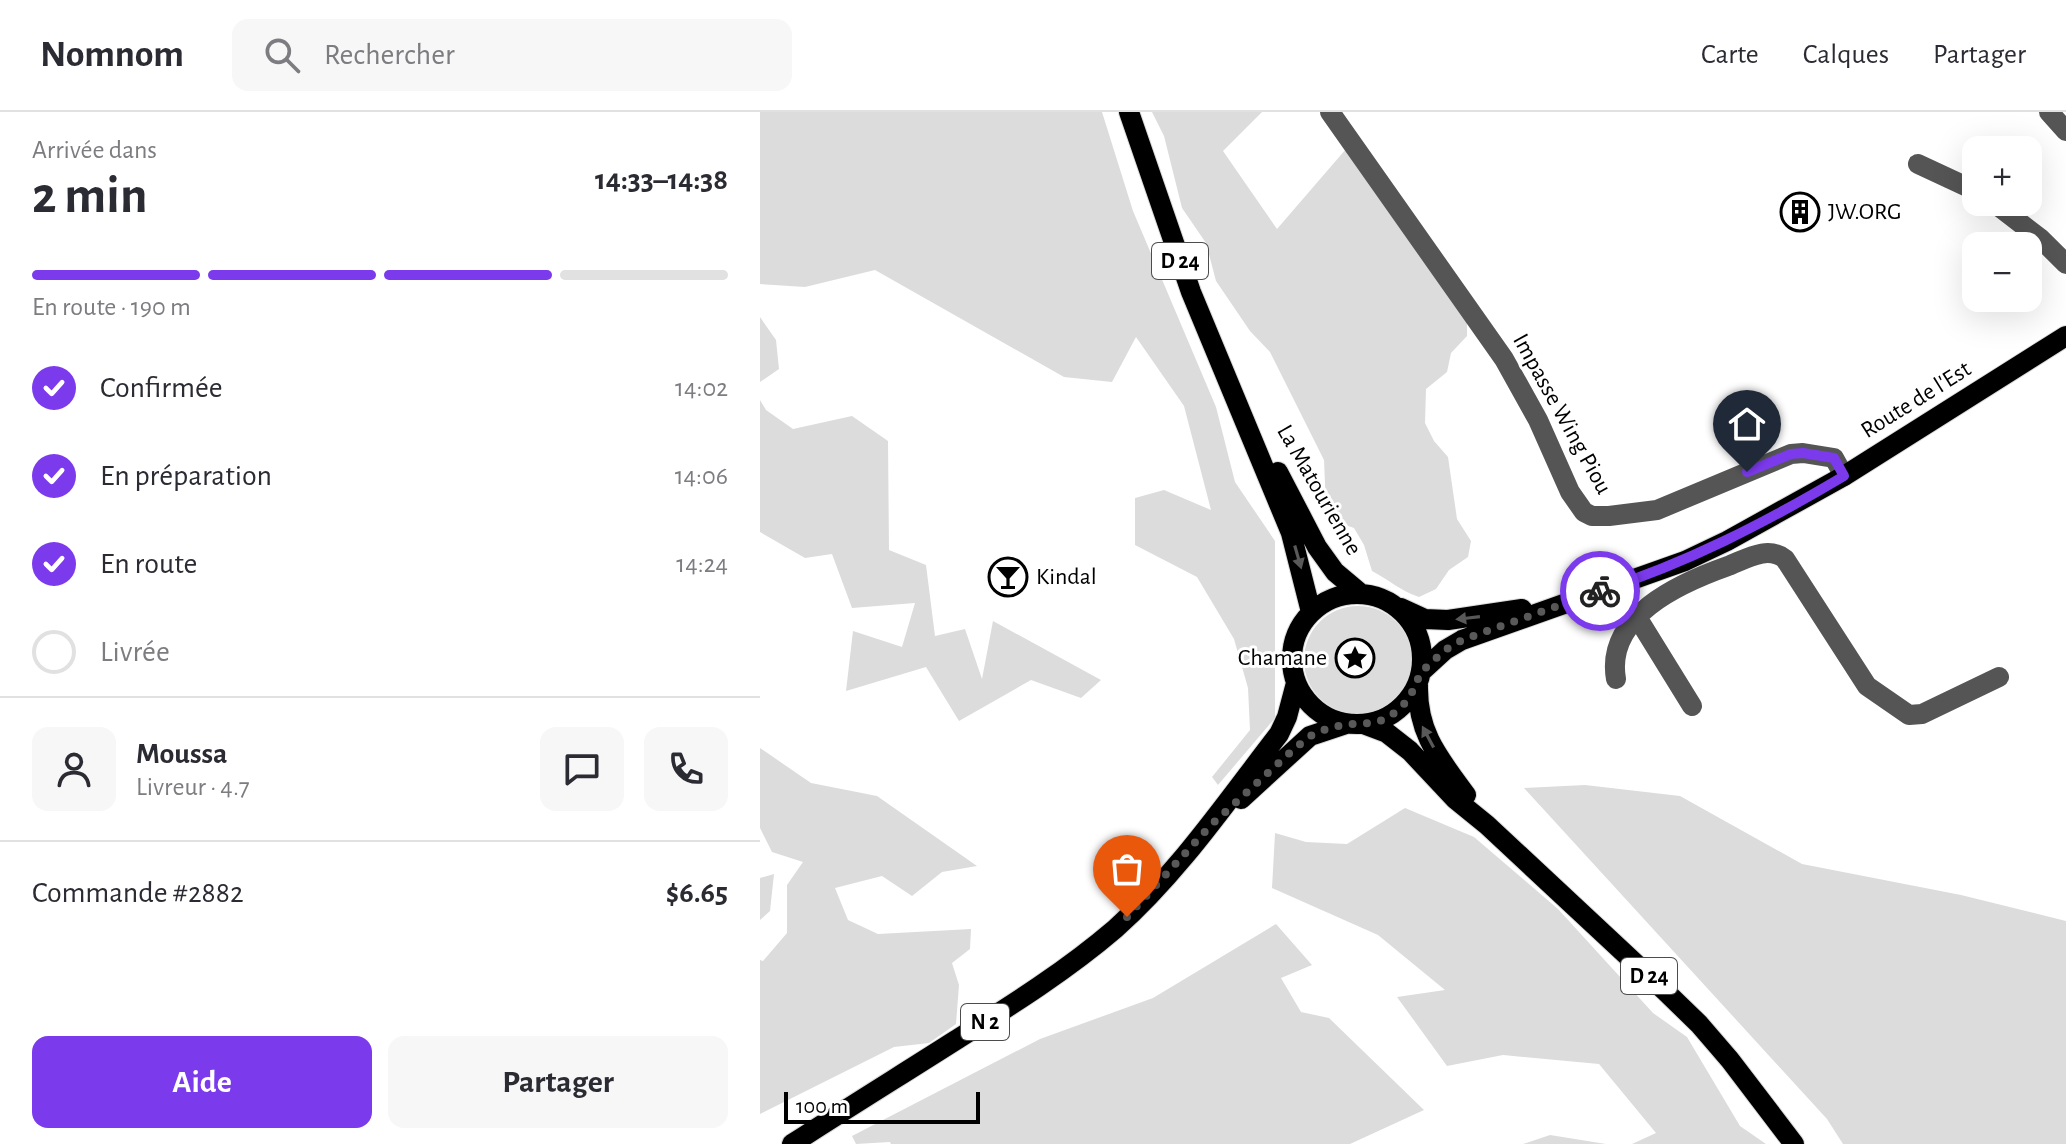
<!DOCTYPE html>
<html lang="fr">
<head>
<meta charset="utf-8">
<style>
  :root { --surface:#fff; --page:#f7f7f7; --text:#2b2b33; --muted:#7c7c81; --line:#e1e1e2; --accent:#7c3aed }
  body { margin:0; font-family:"Alegreya Sans",sans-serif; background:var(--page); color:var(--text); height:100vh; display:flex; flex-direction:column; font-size:30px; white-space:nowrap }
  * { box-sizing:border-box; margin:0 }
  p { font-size:26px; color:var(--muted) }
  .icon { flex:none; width:44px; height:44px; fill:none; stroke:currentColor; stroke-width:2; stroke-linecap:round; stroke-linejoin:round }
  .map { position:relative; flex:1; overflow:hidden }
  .side { display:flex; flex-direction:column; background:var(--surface); width:760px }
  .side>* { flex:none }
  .fabs { position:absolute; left:1202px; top:24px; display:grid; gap:16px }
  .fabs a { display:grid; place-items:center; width:80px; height:80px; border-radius:16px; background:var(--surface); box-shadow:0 8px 32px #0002; font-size:40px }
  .scale { position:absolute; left:24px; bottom:20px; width:196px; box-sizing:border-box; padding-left:8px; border:4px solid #000; border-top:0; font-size:22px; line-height:28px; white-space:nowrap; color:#000; -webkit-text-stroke:6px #fff; paint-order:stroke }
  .pin { position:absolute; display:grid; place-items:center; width:68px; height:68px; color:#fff; margin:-82px -34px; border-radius:50% 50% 50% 0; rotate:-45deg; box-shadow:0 0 8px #0007 }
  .pin .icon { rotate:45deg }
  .courier { position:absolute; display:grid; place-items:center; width:80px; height:80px; margin:-40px; border:6px solid #7c3aed; border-radius:50%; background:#fff; color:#222; box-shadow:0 2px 10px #0007 }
  .headline em { font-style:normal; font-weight:600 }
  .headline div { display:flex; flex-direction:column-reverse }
  .headline { display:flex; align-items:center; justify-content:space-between; height:136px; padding:0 32px }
  h1 { font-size:52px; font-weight:600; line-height:60px }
  .bar { display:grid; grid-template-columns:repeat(4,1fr); gap:12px 8px; align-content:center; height:96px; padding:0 32px }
  .bar i { height:10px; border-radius:6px; background:var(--line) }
  .bar .on { background:var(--accent) }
  .bar p { grid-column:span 4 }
  .line { display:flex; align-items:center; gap:20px; padding:0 32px; border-top:2px solid var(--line) }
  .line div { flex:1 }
  .round { display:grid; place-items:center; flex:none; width:84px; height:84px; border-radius:16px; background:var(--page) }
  ol { padding:0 32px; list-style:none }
  li { display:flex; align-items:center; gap:24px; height:88px }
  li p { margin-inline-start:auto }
  li .icon { padding:8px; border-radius:50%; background:var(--accent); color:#fff; stroke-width:4 }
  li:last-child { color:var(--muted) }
  li i { width:44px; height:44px; border:4px solid var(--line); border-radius:50% }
  .action { display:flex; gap:16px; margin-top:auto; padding:16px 32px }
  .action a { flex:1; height:92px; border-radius:16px; background:var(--accent); color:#fff; font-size:32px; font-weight:600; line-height:92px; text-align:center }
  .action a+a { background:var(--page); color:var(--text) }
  header { display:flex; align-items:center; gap:48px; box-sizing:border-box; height:112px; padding:0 40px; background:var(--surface); border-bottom:2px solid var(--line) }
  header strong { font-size:38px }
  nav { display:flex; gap:44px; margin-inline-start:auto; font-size:28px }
  .search { width:560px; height:72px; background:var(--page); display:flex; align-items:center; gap:20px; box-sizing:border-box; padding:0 28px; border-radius:16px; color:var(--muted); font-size:30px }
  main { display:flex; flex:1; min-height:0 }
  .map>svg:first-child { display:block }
</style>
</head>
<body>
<header>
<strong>Nomnom</strong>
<div class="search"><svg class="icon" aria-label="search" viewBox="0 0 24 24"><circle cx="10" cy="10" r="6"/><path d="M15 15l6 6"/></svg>Rechercher</div>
<nav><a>Carte</a><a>Calques</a><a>Partager</a></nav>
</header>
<main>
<section class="side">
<div class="headline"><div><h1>2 min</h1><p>Arrivée dans</p></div><em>14:33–14:38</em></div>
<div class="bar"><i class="on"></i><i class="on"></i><i class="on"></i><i></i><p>En route · 190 m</p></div>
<ol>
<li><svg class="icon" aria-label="check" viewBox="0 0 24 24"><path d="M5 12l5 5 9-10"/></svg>Confirmée<p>14:02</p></li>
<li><svg class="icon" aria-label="check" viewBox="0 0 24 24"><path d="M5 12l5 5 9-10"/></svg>En préparation<p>14:06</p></li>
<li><svg class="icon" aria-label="check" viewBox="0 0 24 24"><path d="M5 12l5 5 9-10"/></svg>En route<p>14:24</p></li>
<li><i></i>Livrée</li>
</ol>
<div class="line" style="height:144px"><a class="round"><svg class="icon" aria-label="person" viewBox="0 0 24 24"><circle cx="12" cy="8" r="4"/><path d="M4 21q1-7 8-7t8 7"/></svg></a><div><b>Moussa</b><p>Livreur · 4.7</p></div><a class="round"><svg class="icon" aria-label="chat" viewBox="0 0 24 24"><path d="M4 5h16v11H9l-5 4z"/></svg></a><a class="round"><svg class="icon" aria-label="phone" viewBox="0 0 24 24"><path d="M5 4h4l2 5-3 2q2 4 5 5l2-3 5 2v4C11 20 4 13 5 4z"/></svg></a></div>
<div class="line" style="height:104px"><div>Commande #2882</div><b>$6.65</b></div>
<div class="action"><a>Aide</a><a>Partager</a></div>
</section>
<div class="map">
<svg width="1306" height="1032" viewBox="0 0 1306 1032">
  <rect width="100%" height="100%" fill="#fff"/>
  <path fill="#dcdcdc" d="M0 0H342L373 99 456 295 475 370 515 429V606L458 673 452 665 490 618 488 576 474 527 437 465 375 433V386L404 378 451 398 424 294 376 225 352 270 304 265 115 158 45 175 0 172Z
    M392 0H502L463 39 517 117 586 37 707 207V224L691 241 687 260 666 277 665 311 674 329 688 345 697 407 711 429 708 445 689 458 676 477 659 485C641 479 629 468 612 459L604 433 594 416 574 409 566 397 564 348 510 240 490 219 456 169 446 131 422 96 404 24Z
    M0 205 16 228 19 257 0 270Z
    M0 288 6 298 33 317 92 304 128 329 129 438 166 453 175 524 205 517 222 567 233 509 341 568 321 586 271 568 199 609 166 555 86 579 93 519 142 535 155 491 92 496 72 442 45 446 0 420Z
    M544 548a54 54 0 1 1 108 0a54 54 0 1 1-108 0Z
    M0 636 51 671 117 684 217 754 182 760 152 784 122 764 75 776 88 808 118 822 211 817 210 837 192 851 199 873 196 912 169 931 134 935 0 1002V848L3 849 27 821V773L43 750 12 740 0 716Z
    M825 673 920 684 1042 752 1201 783 1306 809V1032H1083L1067 1007 764 676Z
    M645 696 714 725 798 797 893 901 927 925 980 1014 1006 1032H872L896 1021 839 952 743 943 687 954 637 885 685 878 618 823 512 776 515 721 546 730 587 732Z
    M14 762 10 799 0 808V766Z
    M516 812 552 853 521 866 541 900 569 906 664 998 590 1032H131L130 1030 96 1032 92 1024 280 927 393 886Z
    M790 1023 846 1032H763Z"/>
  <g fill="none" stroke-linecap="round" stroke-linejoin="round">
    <g stroke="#dbdbdb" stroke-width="22">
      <path id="major" d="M369 0 431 180 531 421 551 500
        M518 360 557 435 575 460 600 481
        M532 547a65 65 0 1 1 130 0a65 65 0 1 1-130 0Z
        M641 496 665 507 688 508 762 497
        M661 560 685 538 702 528 925 449 967 429 1084 364 1306 224
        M658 573C657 621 679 646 706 683
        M603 612 627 621 650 639 695 687 727 713 905 879 939 912 970 948 1034 1032
        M481 687 550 624 586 612
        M32 1032C86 997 141 963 196 928 250 894 306 859 355 817 419 760 467 689 519 622L527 605 536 571"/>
    </g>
    <path stroke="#555" stroke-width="20" d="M570 0 744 247 778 308 810 380 824 400 832 404H849L897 398 1031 342 1043 341 1074 346 1084 364
      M1289 0 1306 19
      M1158 52 1216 79
      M1233 90 1281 127 1306 152
      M877 505 932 594
      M856 567C845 504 920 471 968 454 986 447 1008 433 1025 447L1107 574 1149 603 1162 602 1239 565"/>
    <use href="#major" stroke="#000" stroke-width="20"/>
  </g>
  <defs><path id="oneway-solid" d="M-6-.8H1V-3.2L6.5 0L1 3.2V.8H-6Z" transform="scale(2)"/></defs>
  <g fill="#595959">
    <use href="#oneway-solid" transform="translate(538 445) rotate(74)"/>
    <use href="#oneway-solid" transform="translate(708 506) rotate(173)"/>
    <use href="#oneway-solid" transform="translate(668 625) rotate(-118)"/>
  </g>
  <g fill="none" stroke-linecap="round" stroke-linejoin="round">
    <path stroke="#595959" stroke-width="8" stroke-dasharray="0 14.4" d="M367 805 451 713 534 637 550 624 566 617 586 612H603L620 609 636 600 649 587 661 560 685 538 702 528 840 479"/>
    <path stroke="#7c3aed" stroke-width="10" d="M840 479C927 451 1005 411 1084 364L1074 346 1043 341 1031 342 987 360"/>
  </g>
  <defs>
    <g id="building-ring" transform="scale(2)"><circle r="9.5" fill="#fff" stroke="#000" stroke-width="1.5"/><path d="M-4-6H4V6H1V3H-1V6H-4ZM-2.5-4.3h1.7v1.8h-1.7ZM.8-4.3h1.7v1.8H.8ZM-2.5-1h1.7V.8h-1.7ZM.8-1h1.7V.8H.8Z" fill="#000"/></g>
    <g id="bar-ring" transform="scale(2)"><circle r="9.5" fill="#fff" stroke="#000" stroke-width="1.5"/><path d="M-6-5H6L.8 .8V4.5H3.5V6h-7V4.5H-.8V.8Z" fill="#000"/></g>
    <g id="sight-ring" transform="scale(2)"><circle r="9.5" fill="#fff" stroke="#000" stroke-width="1.5"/><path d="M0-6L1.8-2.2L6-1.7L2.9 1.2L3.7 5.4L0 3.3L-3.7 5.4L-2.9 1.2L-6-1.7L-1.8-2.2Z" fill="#000"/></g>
  </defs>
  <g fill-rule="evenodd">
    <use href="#building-ring" x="1040" y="100"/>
    <use href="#bar-ring" x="248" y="465"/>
    <use href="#sight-ring" x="595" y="546"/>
  </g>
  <g text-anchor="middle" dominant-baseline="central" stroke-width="6" stroke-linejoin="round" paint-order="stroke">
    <g fill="#fff" stroke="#4c4c4c" stroke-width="2">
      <rect x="392" y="131" width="56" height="36" rx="6"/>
      <rect x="861" y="846" width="56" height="36" rx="6"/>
      <rect x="201" y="892" width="48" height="36" rx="6"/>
    </g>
    <g font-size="22" font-weight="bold" fill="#000">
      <text x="420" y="149">D 24</text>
      <text x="889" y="864">D 24</text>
      <text x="225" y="910">N 2</text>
    </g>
    <g font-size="24" fill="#000" stroke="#fff" text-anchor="start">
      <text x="1068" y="100">JW.ORG</text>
      <text x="276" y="465">Kindal</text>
      <text x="567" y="546" text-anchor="end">Chamane</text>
    </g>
    <g font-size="24" fill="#000" stroke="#fff">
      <text transform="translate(1156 288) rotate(-32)">Route de l'Est</text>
      <text transform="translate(802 302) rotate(61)">Impasse Wing Piou</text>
      <text transform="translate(559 378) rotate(60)">La Matourienne</text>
    </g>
  </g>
</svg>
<div class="fabs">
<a>+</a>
<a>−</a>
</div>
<div class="scale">100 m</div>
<div class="pin" style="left:367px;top:805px;background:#ea580c"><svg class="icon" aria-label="bag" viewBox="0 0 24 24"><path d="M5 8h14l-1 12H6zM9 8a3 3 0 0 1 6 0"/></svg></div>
<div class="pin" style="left:987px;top:360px;background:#1f2937"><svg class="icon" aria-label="home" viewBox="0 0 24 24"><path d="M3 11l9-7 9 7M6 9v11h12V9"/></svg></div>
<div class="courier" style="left:840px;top:479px"><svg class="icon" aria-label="bike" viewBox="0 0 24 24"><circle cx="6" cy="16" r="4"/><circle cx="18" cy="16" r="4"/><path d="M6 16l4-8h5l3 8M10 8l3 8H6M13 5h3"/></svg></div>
</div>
</main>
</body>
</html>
